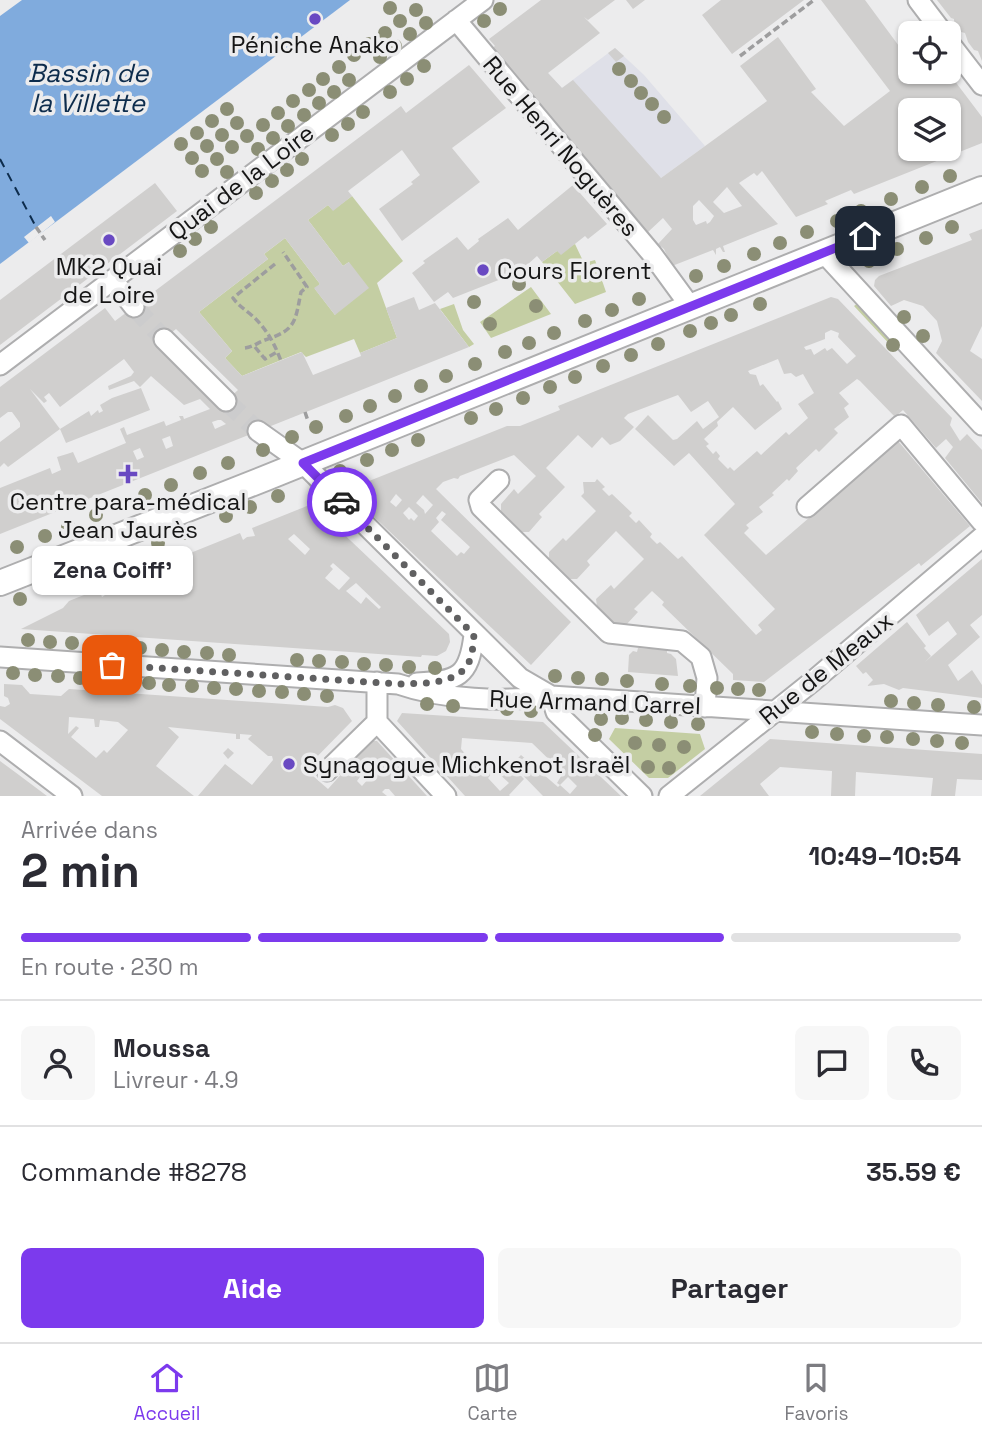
<!DOCTYPE html>
<html lang="fr">
<head>
<meta charset="utf-8">
<style>
  :root { --surface:#fff; --page:#f7f7f7; --text:#2b2b33; --muted:#7c7c81; --line:#e1e1e2; --accent:#7c3aed }
  body { margin:0; font-family:"Space Grotesk",sans-serif; background:var(--page); color:var(--text); height:100vh; display:flex; flex-direction:column; font-size:26px; white-space:nowrap }
  * { box-sizing:border-box; margin:0 }
  p { font-size:23px; color:var(--muted) }
  .icon { flex:none; width:38px; height:38px; fill:none; stroke:currentColor; stroke-width:2; stroke-linecap:round; stroke-linejoin:round }
  .map { position:relative; height:796px; overflow:hidden }
  .drawer { display:flex; flex-direction:column; background:var(--surface); flex:1 }
  .drawer>* { flex:none }
  .tools { position:absolute; left:898px; top:21px; display:grid; gap:14px }
  .tools a { display:grid; place-items:center; width:63px; height:63px; border-radius:10px; background:var(--surface); box-shadow:0 2px 5px #0004; font-size:35px }
  .pin { position:absolute; display:grid; place-items:center; width:60px; height:60px; color:#fff; margin:-30px; border-radius:14px; box-shadow:0 4px 10px #0006 }
  .courier { position:absolute; display:grid; place-items:center; width:70px; height:70px; margin:-35px; border:5px solid #7c3aed; border-radius:50%; background:#fff; color:#222; box-shadow:0 2px 9px #0007 }
  .bubble { position:absolute; height:49px; border-radius:10px; background:var(--surface); box-shadow:0 2px 5px #0004; font-size:23px; font-weight:700; line-height:49px; text-align:center }
  .overview em { font-style:normal; font-weight:700 }
  .overview div { display:flex; flex-direction:column-reverse }
  .overview { display:flex; align-items:center; justify-content:space-between; height:119px; padding:0 21px }
  h1 { font-size:46px; font-weight:700; line-height:52px }
  .bar { display:grid; grid-template-columns:repeat(4,1fr); gap:10px 7px; align-content:center; height:84px; padding:0 21px }
  .bar i { height:9px; border-radius:5px; background:var(--line) }
  .bar .selected { background:var(--accent) }
  .bar p { grid-column:span 4 }
  .line { display:flex; align-items:center; gap:18px; padding:0 21px; border-top:2px solid var(--line) }
  .line div { flex:1 }
  .round { display:grid; place-items:center; flex:none; width:74px; height:74px; border-radius:10px; background:var(--page) }
  .button { display:flex; gap:14px; margin-top:auto; padding:14px 21px }
  .button a { flex:1; height:80px; border-radius:10px; background:var(--accent); color:#fff; font-size:28px; font-weight:700; line-height:80px; text-align:center }
  .button a+a { background:var(--page); color:var(--text) }
  .menu { display:flex; justify-content:space-around; align-items:center; height:98px; border-top:2px solid var(--line); background:var(--surface); font-size:19px; color:var(--muted) }
  .menu a { display:grid; justify-items:center; gap:4px }
  .menu .selected { color:var(--accent) }
  .map>svg:first-child { display:block }
</style>
</head>
<body>
<div class="map">
<svg width="982" height="796" viewBox="0 0 982 796">
  <rect width="100%" height="100%" fill="#ececed"/>
  <path fill="#dfe0e8" d="M615 48 644 75 705 146 661 178 527 89 548 73 562 88Z"/>
  <path fill="#c4cea3" d="M352 196 403 261 377 283 397 338 360 353 354 339 306 357 301 352 242 376 225 358 232 351 199 312 268 259 264 254 285 238 320 284 315 289 335 315 349 262 343 266 308 220 328 205 333 210Z
    M575 244 584 263 595 260 606 292 575 304 542 262 557 251Z
    M531 287 551 314 491 338 480 322Z
    M858 303 898 346 894 349 854 306Z
    M454 304 463 330 474 344 469 347 440 309Z
    M615 728 700 734 705 749 668 778H649L609 739Z"/>
  <path fill="#80abdd" d="M22 0H350L0 264V16Z"/>
  <path fill="#ececed" d="M51 216 55 222 29 243 24 237Z"/>
  <g fill="none" stroke-linecap="round" stroke-linejoin="round">
    <path stroke="#0d2c4c" stroke-width="2" stroke-dasharray="9 7" stroke-linecap="butt" d="M0 159 36 227"/>
  </g>
  <path fill="#d0cfce" fill-rule="evenodd" d="M541 0H615L588 20 584 17 600 33 548 73 562 88 573 80 661 178 767 101 740 66 778 37 816 89 811 92 844 126 890 91 821 0H865L910 61V72H948L982 117V143L854 194 851 190 825 201 828 204 796 217 762 171 757 176 754 173 739 183 778 224 723 246 725 252H723L720 247 716 249V255L713 250 672 266 664 249 658 244 672 229 663 218 648 232 492 48 495 46 489 39ZM910 110H948V149H910ZM727 187 742 206 724 213 713 202ZM699 200 714 216 710 222 707 224 706 221 696 225 693 220V206Z
    M626 0H645L633 9Z
    M721 0H804L732 54 702 15Z
    M937 0H982V61L978 51 974 50 968 42 965 33 961 32 954 22V19L951 18Z
    M615 48 624 56 616 62 608 53Z
    M469 65 506 108 452 148 480 182 402 241 379 209 413 184 411 182 420 175 402 150 348 191 352 196 333 211 328 205 308 220 343 266 349 262 369 288 335 315 314 288 320 284 285 238 264 254 268 259 199 312 232 351 225 358 242 376 302 352 313 375 361 356 360 353 397 338 386 308 414 297 419 310 435 303 469 347 0 534V488L50 468 52 474 61 470 57 457 67 454 73 452 78 463 126 443 120 429 124 427 127 435 164 421 166 426 181 420 179 416H183L184 419 210 409 200 399 184 405 151 376 140 387 134 381 109 390 108 386 131 376 134 372 124 359 60 407 49 393 44 397 47 401 44 403 30 389 60 429 8 467 4 463 0 467V442L20 427V423L12 412H8L0 418V387L105 308 115 321 401 106 406 113ZM176 329 238 390 220 406 156 345ZM218 420H221L226 424 215 429 212 422ZM170 436 173 446 166 449 162 439ZM140 448 144 457 137 460 133 451Z
    M155 183 177 211 0 345V300Z
    M573 185 607 224 588 239 585 236 561 255 557 251 542 262 537 256 527 265 529 268 453 298 448 292 434 302 412 273 425 263 423 261 457 237 468 250 479 241 478 239 508 218 518 230Z
    M982 229V326L970 351 982 359V401L936 353 942 341 937 321 923 306 904 300 891 306 874 286 875 280 879 276 972 240 969 234Z
    M831 297 838 299 952 418 950 425 960 441 967 434 982 450V503L945 458 953 447 946 439 936 448 903 410 895 417 860 381 857 379 839 393 849 404 844 408 849 417 834 429 838 433 819 452 816 449 796 468 798 471 789 481 787 479 772 493 774 495 759 507 763 512 746 525 749 528 744 533 766 555 898 441 970 526 921 566 919 563 764 682 733 680V674L662 605 664 602 652 591 634 609 638 612 626 625H617L597 606 596 599 611 585 614 589 644 559 616 531 587 561 590 565 577 579H570L549 558V552L563 538 566 541 596 511 581 496 584 493 583 482H595L597 479 605 487 602 489 609 496 612 494 632 513 629 516 636 523 639 520 652 534 650 537 657 544 660 542 678 559 682 556 756 635 762 630 758 625 775 609 704 535 735 504 689 453 674 466 635 429 648 415 673 440 677 439 697 421 703 429 719 417 708 401 691 412 678 395 628 414 624 418 634 427 620 441 610 445 602 437 592 448 578 435 546 468 565 487 539 514 542 517 529 532H522L501 511V504L514 489 518 494 536 476 514 455 460 476 458 479 454 478 443 482 436 489 571 622 531 665 352 496 354 487 507 426H520L560 410 558 406ZM831 330 839 333 838 337 856 356 847 364 832 348 827 351 825 348 814 355 811 349 806 350 804 347 825 339V333ZM778 359 784 374 791 373 796 377 803 374 814 393 798 404 808 418 789 435 786 432 761 455 757 451 734 471 730 467 728 469 718 459 720 456 716 451 713 454 706 446 709 444 704 439 718 426 717 422 733 407 755 430 782 409 778 401 777 402 763 384 760 386 756 375 750 374 748 371ZM396 494 402 500 396 507 390 502ZM423 495 433 505 425 514 424 510 416 503ZM409 507 418 516 414 521 411 518 409 520 403 513ZM442 511 446 514 441 520 470 547 464 554 461 552 457 556 431 531 439 522 436 518Z
    M141 388 150 410 66 443 60 429 89 411 91 416 98 410 99 413 103 411 100 405 112 398Z
    M312 504 449 634 450 642 446 651 437 656 422 655 421 657 21 629 63 608 69 601 99 589 102 597 111 591 112 593 115 592 112 584 170 561 173 569 177 567 176 564 182 562V565L186 563 183 556 240 533 243 540 247 537 255 536 252 528ZM294 534 310 549 305 555 288 539ZM333 563 350 578 339 590 325 578 333 569 330 566ZM356 583 381 607 379 609 366 597 361 604 346 591Z
    M982 559V615L970 625 980 637 948 665 958 681 972 670 982 685V698L903 688 899 690 884 684 867 686 873 680 866 672 863 674 856 666 907 622 926 646 924 648 931 656 925 662 957 634 948 621 929 636 916 615Z
    M638 648 667 650V653L671 654 676 659 678 676 628 672 629 655 633 651 637 652Z
    M4 684 22 685 30 694 61 696 69 689 328 707 335 705 343 708 352 721 305 769 328 789 371 741H377L427 796H395L389 789H385L382 792 387 796H198L225 764 252 785 273 760 272 756H268L248 739 252 735 240 734V739H236V734L168 727 179 737 156 766 194 796H102L0 719V706L5 707 10 704 8 698 4 696ZM69 717 94 719 95 727H99L100 720 118 722 128 730 107 753 104 750 96 758 71 737 79 728 76 726 68 734ZM369 764 375 771 362 786 357 781Z
    M402 713 543 722 621 796H543L512 764 521 755 558 787 560 785 557 783 563 773 532 743 462 738 461 749 482 773 501 755 524 779 509 795 510 796H465L397 721ZM495 770 509 783 500 791 488 778ZM568 777 577 786 570 794 560 785Z
    M770 739 982 754V780L957 779 955 796H931L933 778 856 772 855 796H831L832 771 780 767 760 784 769 796H700Z
    M228 748 234 753 228 759 223 753Z
    M0 761 19 775 47 796H0Z"/>
  <g fill="none" stroke-linecap="round" stroke-linejoin="round">
    <path stroke="#cccccd" stroke-width="19" stroke-dasharray="19 10" stroke-linecap="butt" d="M134 307 164 339
      M226 401 258 431"/>
    <g stroke="#aeaeaf" stroke-width="23">
      <path id="minor" d="M918 0 943 33
        M456 20 652 254 690 306
        M948 41 982 85
        M824 253 982 425
        M113 280 134 307
        M164 339 226 401
        M0 365 483 0
        M258 431 303 463 520 678 551 696 556 712 642 796
        M499 480 479 500 481 507 609 633 682 641 701 657 707 678 705 707
        M807 507 901 425 982 522
        M0 657 398 684C444 700 503 702 551 696L982 725
        M377 682V722L446 796
        M417 683C458 681 469 677 474 635
        M0 741 72 796
        M327 771 377 722
        M669 796 813 681 982 537"/>
    </g>
    <g stroke="#aeaeaf" stroke-width="28">
      <path id="major" d="M0 583 266 478 982 189"/>
    </g>
    <path stroke="#9d9d9e" stroke-width="3.5" stroke-dasharray="7 3.5" stroke-linecap="butt" d="M740 56 814 0
      M36 227 45 240
      M275 264 233 298C238 305 243 308 249 313 265 326 274 342 281 361
      M255 347 265 359 277 352
      M245 348C253 347 257 343 265 340 296 330 295 322 301 292L307 287 283 252
      M305 412 308 421"/>
    <use href="#minor" stroke="#fff" stroke-width="19"/>
    <use href="#major" stroke="#fff" stroke-width="24"/>
  </g>
  <g fill="#8b8e75">
    <circle cx="390" cy="8" r="7"/>
    <circle cx="500" cy="9" r="7"/>
    <circle cx="416" cy="10" r="7"/>
    <circle cx="400" cy="21" r="7"/>
    <circle cx="484" cy="21" r="7"/>
    <circle cx="426" cy="23" r="7"/>
    <circle cx="385" cy="33" r="7"/>
    <circle cx="410" cy="34" r="7"/>
    <circle cx="369" cy="44" r="7"/>
    <circle cx="395" cy="46" r="7"/>
    <circle cx="354" cy="55" r="7"/>
    <circle cx="380" cy="57" r="7"/>
    <circle cx="424" cy="66" r="7"/>
    <circle cx="339" cy="67" r="7"/>
    <circle cx="619" cy="69" r="7"/>
    <circle cx="323" cy="79" r="7"/>
    <circle cx="407" cy="79" r="7"/>
    <circle cx="349" cy="80" r="7"/>
    <circle cx="631" cy="81" r="7"/>
    <circle cx="309" cy="90" r="7"/>
    <circle cx="334" cy="92" r="7"/>
    <circle cx="390" cy="92" r="7"/>
    <circle cx="641" cy="93" r="7"/>
    <circle cx="293" cy="101" r="7"/>
    <circle cx="319" cy="103" r="7"/>
    <circle cx="652" cy="104" r="7"/>
    <circle cx="227" cy="109" r="7"/>
    <circle cx="363" cy="112" r="7"/>
    <circle cx="278" cy="113" r="7"/>
    <circle cx="304" cy="115" r="7"/>
    <circle cx="664" cy="117" r="7"/>
    <circle cx="212" cy="121" r="7"/>
    <circle cx="237" cy="123" r="7"/>
    <circle cx="348" cy="124" r="7"/>
    <circle cx="263" cy="125" r="7"/>
    <circle cx="288" cy="126" r="7"/>
    <circle cx="197" cy="133" r="7"/>
    <circle cx="222" cy="135" r="7"/>
    <circle cx="332" cy="135" r="7"/>
    <circle cx="247" cy="136" r="7"/>
    <circle cx="273" cy="138" r="7"/>
    <circle cx="181" cy="144" r="7"/>
    <circle cx="207" cy="146" r="7"/>
    <circle cx="232" cy="147" r="7"/>
    <circle cx="258" cy="149" r="7"/>
    <circle cx="192" cy="158" r="7"/>
    <circle cx="217" cy="159" r="7"/>
    <circle cx="302" cy="159" r="7"/>
    <circle cx="287" cy="170" r="7"/>
    <circle cx="202" cy="171" r="7"/>
    <circle cx="227" cy="172" r="7"/>
    <circle cx="950" cy="176" r="7"/>
    <circle cx="272" cy="181" r="7"/>
    <circle cx="922" cy="187" r="7"/>
    <circle cx="256" cy="193" r="7"/>
    <circle cx="891" cy="199" r="7"/>
    <circle cx="861" cy="211" r="7"/>
    <circle cx="837" cy="221" r="7"/>
    <circle cx="211" cy="227" r="7"/>
    <circle cx="952" cy="227" r="7"/>
    <circle cx="807" cy="232" r="7"/>
    <circle cx="926" cy="238" r="7"/>
    <circle cx="195" cy="239" r="7"/>
    <circle cx="780" cy="243" r="7"/>
    <circle cx="897" cy="249" r="7"/>
    <circle cx="180" cy="251" r="7"/>
    <circle cx="754" cy="254" r="7"/>
    <circle cx="869" cy="261" r="7"/>
    <circle cx="724" cy="266" r="7"/>
    <circle cx="696" cy="276" r="7"/>
    <circle cx="519" cy="284" r="7"/>
    <circle cx="639" cy="299" r="7"/>
    <circle cx="474" cy="302" r="7"/>
    <circle cx="760" cy="304" r="7"/>
    <circle cx="536" cy="306" r="7"/>
    <circle cx="612" cy="310" r="7"/>
    <circle cx="731" cy="315" r="7"/>
    <circle cx="904" cy="317" r="7"/>
    <circle cx="585" cy="321" r="7"/>
    <circle cx="711" cy="323" r="7"/>
    <circle cx="490" cy="324" r="7"/>
    <circle cx="690" cy="331" r="7"/>
    <circle cx="554" cy="333" r="7"/>
    <circle cx="923" cy="336" r="7"/>
    <circle cx="529" cy="343" r="7"/>
    <circle cx="658" cy="344" r="7"/>
    <circle cx="893" cy="345" r="7"/>
    <circle cx="505" cy="352" r="7"/>
    <circle cx="631" cy="355" r="7"/>
    <circle cx="475" cy="364" r="7"/>
    <circle cx="603" cy="366" r="7"/>
    <circle cx="446" cy="376" r="7"/>
    <circle cx="575" cy="377" r="7"/>
    <circle cx="421" cy="386" r="7"/>
    <circle cx="550" cy="387" r="7"/>
    <circle cx="395" cy="396" r="7"/>
    <circle cx="523" cy="398" r="7"/>
    <circle cx="370" cy="406" r="7"/>
    <circle cx="496" cy="409" r="7"/>
    <circle cx="346" cy="416" r="7"/>
    <circle cx="471" cy="418" r="7"/>
    <circle cx="316" cy="427" r="7"/>
    <circle cx="292" cy="437" r="7"/>
    <circle cx="418" cy="440" r="7"/>
    <circle cx="263" cy="450" r="7"/>
    <circle cx="392" cy="450" r="7"/>
    <circle cx="367" cy="460" r="7"/>
    <circle cx="228" cy="463" r="7"/>
    <circle cx="340" cy="471" r="7"/>
    <circle cx="200" cy="473" r="7"/>
    <circle cx="171" cy="485" r="7"/>
    <circle cx="145" cy="495" r="7"/>
    <circle cx="278" cy="496" r="7"/>
    <circle cx="123" cy="505" r="7"/>
    <circle cx="250" cy="507" r="7"/>
    <circle cx="96" cy="515" r="7"/>
    <circle cx="226" cy="516" r="7"/>
    <circle cx="68" cy="526" r="7"/>
    <circle cx="184" cy="533" r="7"/>
    <circle cx="45" cy="536" r="7"/>
    <circle cx="158" cy="543" r="7"/>
    <circle cx="17" cy="547" r="7"/>
    <circle cx="130" cy="554" r="7"/>
    <circle cx="112" cy="562" r="7"/>
    <circle cx="89" cy="571" r="7"/>
    <circle cx="59" cy="583" r="7"/>
    <circle cx="20" cy="599" r="7"/>
    <circle cx="28" cy="640" r="7"/>
    <circle cx="50" cy="642" r="7"/>
    <circle cx="72" cy="643" r="7"/>
    <circle cx="94" cy="645" r="7"/>
    <circle cx="117" cy="647" r="7"/>
    <circle cx="140" cy="648" r="7"/>
    <circle cx="162" cy="650" r="7"/>
    <circle cx="184" cy="652" r="7"/>
    <circle cx="207" cy="653" r="7"/>
    <circle cx="229" cy="655" r="7"/>
    <circle cx="297" cy="660" r="7"/>
    <circle cx="319" cy="661" r="7"/>
    <circle cx="342" cy="662" r="7"/>
    <circle cx="364" cy="664" r="7"/>
    <circle cx="386" cy="665" r="7"/>
    <circle cx="409" cy="667" r="7"/>
    <circle cx="435" cy="668" r="7"/>
    <circle cx="13" cy="673" r="7"/>
    <circle cx="35" cy="675" r="7"/>
    <circle cx="58" cy="676" r="7"/>
    <circle cx="555" cy="676" r="7"/>
    <circle cx="80" cy="678" r="7"/>
    <circle cx="578" cy="678" r="7"/>
    <circle cx="602" cy="679" r="7"/>
    <circle cx="102" cy="680" r="7"/>
    <circle cx="125" cy="681" r="7"/>
    <circle cx="627" cy="681" r="7"/>
    <circle cx="149" cy="683" r="7"/>
    <circle cx="662" cy="684" r="7"/>
    <circle cx="169" cy="685" r="7"/>
    <circle cx="192" cy="686" r="7"/>
    <circle cx="690" cy="686" r="7"/>
    <circle cx="214" cy="688" r="7"/>
    <circle cx="717" cy="688" r="7"/>
    <circle cx="236" cy="689" r="7"/>
    <circle cx="738" cy="689" r="7"/>
    <circle cx="759" cy="690" r="7"/>
    <circle cx="259" cy="691" r="7"/>
    <circle cx="282" cy="692" r="7"/>
    <circle cx="304" cy="694" r="7"/>
    <circle cx="327" cy="696" r="7"/>
    <circle cx="891" cy="701" r="7"/>
    <circle cx="914" cy="703" r="7"/>
    <circle cx="427" cy="704" r="7"/>
    <circle cx="938" cy="705" r="7"/>
    <circle cx="453" cy="706" r="7"/>
    <circle cx="974" cy="707" r="7"/>
    <circle cx="507" cy="709" r="7"/>
    <circle cx="531" cy="711" r="7"/>
    <circle cx="622" cy="718" r="7"/>
    <circle cx="601" cy="719" r="7"/>
    <circle cx="646" cy="720" r="7"/>
    <circle cx="671" cy="722" r="7"/>
    <circle cx="698" cy="724" r="7"/>
    <circle cx="812" cy="732" r="7"/>
    <circle cx="837" cy="734" r="7"/>
    <circle cx="595" cy="735" r="7"/>
    <circle cx="864" cy="736" r="7"/>
    <circle cx="887" cy="737" r="7"/>
    <circle cx="913" cy="739" r="7"/>
    <circle cx="937" cy="741" r="7"/>
    <circle cx="635" cy="743" r="7"/>
    <circle cx="962" cy="743" r="7"/>
    <circle cx="659" cy="745" r="7"/>
    <circle cx="684" cy="747" r="7"/>
    <circle cx="648" cy="767" r="7"/>
    <circle cx="669" cy="768" r="7"/>
  </g>
  <g fill="none" stroke-linecap="round" stroke-linejoin="round">
    <path stroke="#606061" stroke-width="7" stroke-dasharray="0 12.6" d="M112 665 398 684C423 683 462 686 471 657 473 650 473 642 474 635L342 502"/>
    <path stroke="#7c3aed" stroke-width="9" d="M342 502 303 463 865 236"/>
  </g>
  <g fill="#6949c2" stroke="#ececed" stroke-width="2.5">
    <circle cx="315" cy="19" r="7"/>
    <circle cx="109" cy="240" r="7"/>
    <circle cx="483" cy="270" r="7"/>
    <path d="M124.5 463.5h7v7h7v7h-7v7h-7v-7h-7v-7h7z"/>
    <circle cx="289" cy="764" r="7"/>
  </g>
  <g text-anchor="middle" dominant-baseline="central" stroke-width="7" stroke-linejoin="round" paint-order="stroke">
    <g font-size="24" fill="#151515" stroke="#ececed">
      <text x="315" y="44">Péniche Anako</text>
      <text x="109" y="266">MK2 Quai<tspan x="109" dy="28">de Loire</tspan></text>
      <text x="497" y="270" text-anchor="start">Cours Florent</text>
      <text x="128" y="501">Centre para-médical<tspan x="128" dy="28">Jean Jaurès</tspan></text>
      <text x="303" y="764" text-anchor="start">Synagogue Michkenot Israël</text>
    </g>
    <g font-size="24" fill="#151515" stroke="#ececed">
      <text transform="translate(561 146) rotate(50)">Rue Henri Noguères</text>
      <text transform="translate(241 182) rotate(-37)">Quai de la Loire</text>
      <text transform="translate(826 668) rotate(-39)">Rue de Meaux</text>
      <text transform="translate(595 702) rotate(2)">Rue Armand Carrel</text>
    </g>
    <g font-size="26" font-style="italic" fill="#0d2c4c" stroke="#ececed">
      <text x="88" y="73">Bassin de<tspan x="88" dy="30">la Villette</tspan></text>
    </g>
  </g>
</svg>
<div class="tools">
<a><svg class="icon" aria-label="locate" viewBox="0 0 24 24"><circle cx="12" cy="12" r="6"/><path d="M12 2v4M12 18v4M2 12h4M18 12h4"/></svg></a>
<a><svg class="icon" aria-label="layers" viewBox="0 0 24 24"><path d="M12 4l9 5-9 5-9-5zM3 14l9 5 9-5"/></svg></a>
</div>
<div class="pin" style="left:112px;top:665px;background:#ea580c"><svg class="icon" aria-label="bag" viewBox="0 0 24 24"><path d="M5 8h14l-1 12H6zM9 8a3 3 0 0 1 6 0"/></svg></div>
<div class="pin" style="left:865px;top:236px;background:#1f2937"><svg class="icon" aria-label="home" viewBox="0 0 24 24"><path d="M3 11l9-7 9 7M6 9v11h12V9"/></svg></div>
<div class="courier" style="left:342px;top:502px"><svg class="icon" aria-label="car" viewBox="0 0 24 24"><path d="M5 17H2v-5l4-1 3-4h7l3 4 3 1v5h-3M9 17h6M6 11h13"/><circle cx="7" cy="17" r="2"/><circle cx="17" cy="17" r="2"/></svg></div>
<div class="bubble" style="left:32px;top:546px;width:161px">Zena Coiff'</div>
</div>
<section class="drawer">
<div class="overview"><div><h1>2 min</h1><p>Arrivée dans</p></div><em>10:49–10:54</em></div>
<div class="bar"><i class="selected"></i><i class="selected"></i><i class="selected"></i><i></i><p>En route · 230 m</p></div>
<div class="line" style="height:126px"><a class="round"><svg class="icon" aria-label="person" viewBox="0 0 24 24"><circle cx="12" cy="8" r="4"/><path d="M4 21q1-7 8-7t8 7"/></svg></a><div><b>Moussa</b><p>Livreur · 4.9</p></div><a class="round"><svg class="icon" aria-label="chat" viewBox="0 0 24 24"><path d="M4 5h16v11H9l-5 4z"/></svg></a><a class="round"><svg class="icon" aria-label="phone" viewBox="0 0 24 24"><path d="M5 4h4l2 5-3 2q2 4 5 5l2-3 5 2v4C11 20 4 13 5 4z"/></svg></a></div>
<div class="line" style="height:91px"><div>Commande #8278</div><b>35.59 €</b></div>
<div class="button"><a>Aide</a><a>Partager</a></div>
</section>
<nav class="menu">
<a class="selected"><svg class="icon" aria-label="home" viewBox="0 0 24 24"><path d="M3 11l9-7 9 7M6 9v11h12V9"/></svg>Accueil</a>
<a><svg class="icon" aria-label="map" viewBox="0 0 24 24"><path d="M3 6l6-2 6 2 6-2v14l-6 2-6-2-6 2zM9 4v14M15 6v14"/></svg>Carte</a>
<a><svg class="icon" aria-label="saved" viewBox="0 0 24 24"><path d="M7 4h10v16l-5-4-5 4z"/></svg>Favoris</a>
</nav>
</body>
</html>
